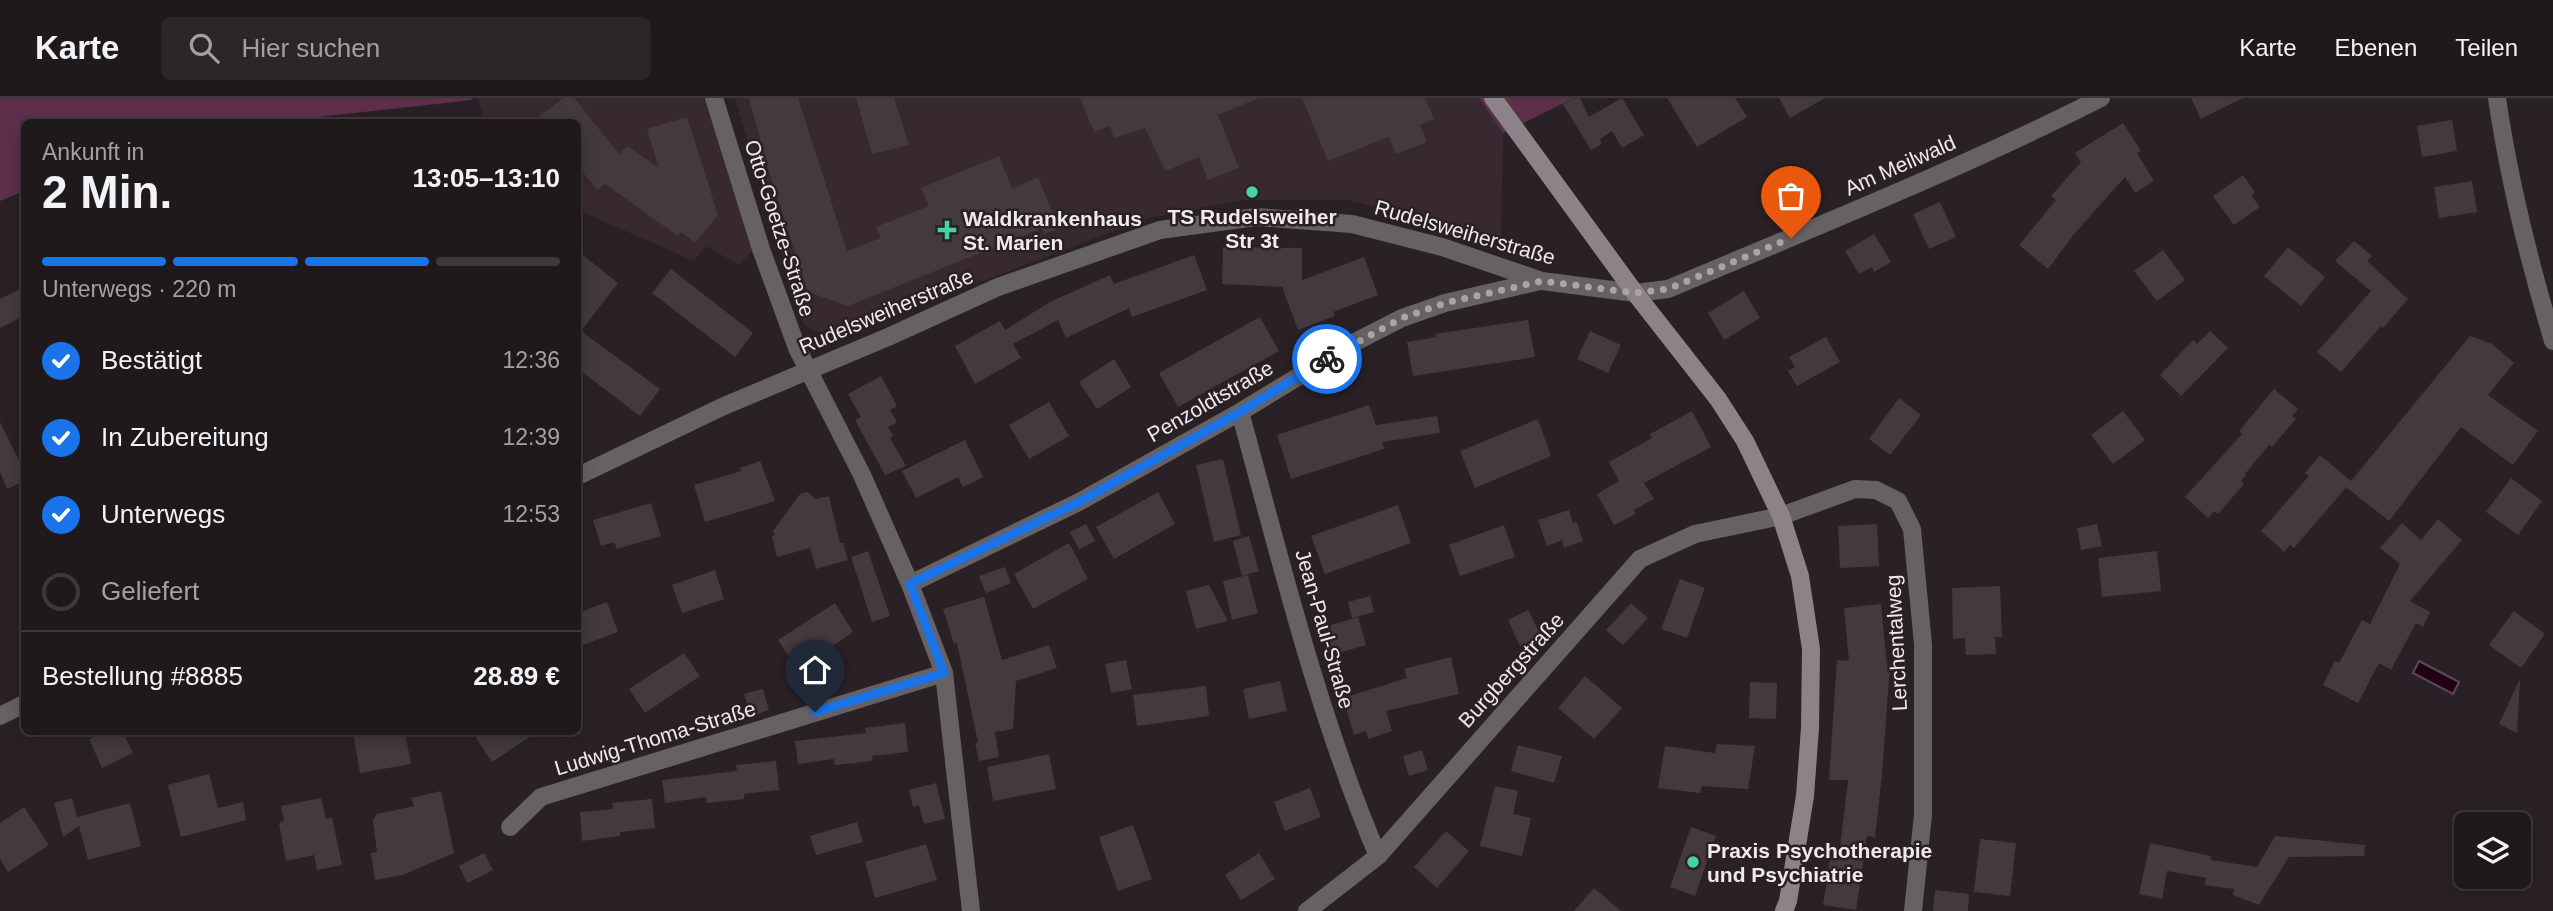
<!DOCTYPE html>
<html lang="de">
<head>
<meta charset="utf-8">
<style>
  :root { --surface:#20191c; --page:#2d2629; --text:#f1f3f6; --muted:#a2a0a3; --line:#3d383b; --accent:#1a73e8 }
  body { margin:0; font-family:Helvetica,sans-serif; background:var(--page); color:var(--text); height:100vh; display:flex; flex-direction:column; font-size:26px; white-space:nowrap }
  * { box-sizing:border-box; margin:0 }
  p { font-size:23px; color:var(--muted) }
  .icon { flex:none; width:38px; height:38px; fill:none; stroke:currentColor; stroke-width:2; stroke-linecap:round; stroke-linejoin:round }
  .map { position:relative; flex:1; overflow:hidden }
  .drawer { position:absolute; left:21px; top:21px; width:560px; height:616px; display:flex; flex-direction:column; background:var(--surface); border-radius:10px; box-shadow:0 4px 18px #0003,0 0 0 2px var(--line) }
  .drawer>* { flex:none }
  .tools { position:absolute; left:2454px; top:714px; display:grid; gap:14px }
  .tools a { display:grid; place-items:center; width:77px; height:77px; border-radius:10px; background:var(--surface); box-shadow:0 4px 18px #0003,0 0 0 2px var(--line); font-size:35px }
  .pin { position:absolute; display:grid; place-items:center; width:60px; height:60px; color:#fff; margin:-72px -30px; border-radius:50% 50% 50% 0; rotate:-45deg; box-shadow:0 0 7px #0007 }
  .pin .icon { rotate:45deg }
  .courier { position:absolute; display:grid; place-items:center; width:70px; height:70px; margin:-35px; border:5px solid #1a73e8; border-radius:50%; background:#fff; color:#222; box-shadow:0 2px 9px #0007 }
  .summary em { font-style:normal; font-weight:800 }
  .summary div { display:flex; flex-direction:column-reverse }
  .summary { display:flex; align-items:center; justify-content:space-between; height:119px; padding:0 21px }
  h1 { font-size:46px; font-weight:800; line-height:52px }
  .bar { display:grid; grid-template-columns:repeat(4,1fr); gap:10px 7px; align-content:center; height:84px; padding:0 21px }
  .bar i { height:9px; border-radius:5px; background:var(--line) }
  .bar .current { background:var(--accent) }
  .bar p { grid-column:span 4 }
  .line { display:flex; align-items:center; gap:18px; padding:0 21px; border-top:2px solid var(--line) }
  .line div { flex:1 }
  ol { padding:0 21px; list-style:none }
  li { display:flex; align-items:center; gap:21px; height:77px }
  li p { margin-inline-start:auto }
  li .icon { padding:7px; border-radius:50%; background:var(--accent); color:#fff; stroke-width:4 }
  li:last-child { color:var(--muted) }
  li i { width:38px; height:38px; border:4px solid var(--line); border-radius:50% }
  header { display:flex; align-items:center; gap:42px; box-sizing:border-box; height:98px; padding:0 35px; background:var(--surface); border-bottom:2px solid var(--line) }
  header strong { font-size:33px }
  nav { display:flex; gap:38px; margin-inline-start:auto; font-size:24px }
  .search { width:490px; height:63px; background:var(--page); display:flex; align-items:center; gap:18px; box-sizing:border-box; padding:0 24px; border-radius:10px; color:var(--muted); font-size:26px }
  .map>svg:first-child { display:block }
</style>
</head>
<body>
<header>
<strong>Karte</strong>
<div class="search"><svg class="icon" aria-label="search" viewBox="0 0 24 24"><circle cx="10" cy="10" r="6"/><path d="M15 15l6 6"/></svg>Hier suchen</div>
<nav><a>Karte</a><a>Ebenen</a><a>Teilen</a></nav>
</header>
<div class="map">
<svg width="2553" height="813" viewBox="0 0 2553 813">
  <rect width="100%" height="100%" fill="#2a2126"/>
  <path fill="#382931" d="M478 0H704L755 150 739 167 706 148 694 163 578 112V24H484Z
    M735 0H1479L1503 35 1501 143 1348 102H1243L1149 120 829 241 803 226Z"/>
  <path fill="#5e2f4b" d="M0 0H472V2L274 24H24V93L0 103Z
    M1479 0H1574L1503 35Z"/>
  <path fill="#210015" stroke="#5f4656" stroke-width="2" d="M2419 563 2459 584 2453 596 2413 575Z"/>
  <path fill="#43393e" d="M563 0H574L619 56 628 48 659 70 647 31 687 19 718 117 695 145 681 134 678 138 605 86 597 92 578 68V24H532Z
    M749 0H798L847 153 881 140 876 129 929 108 921 90 999 58 1012 91 1038 79 1059 130 1044 136 1042 130 848 208 808 194 768 70Z
    M856 0H894L909 47 872 56Z
    M1080 0H1259L1218 17 1239 70 1208 82 1199 59 1165 73 1145 30 1114 40 1110 28 1094 34Z
    M1302 0H1425L1434 21 1420 27 1427 44 1396 56 1389 39 1328 63Z
    M1575 0H1580L1589 19 1622 0 1644 37 1622 50 1612 33 1600 41 1602 46 1591 52 1563 6Z
    M1667 0H1735L1747 19 1697 49Z
    M1779 0H1825L1790 20Z
    M2191 0H2243L2201 21Z
    M2452 22 2457 53 2422 59 2417 28Z
    M2123 25 2141 53 2137 55 2154 83 2135 95 2125 79 2074 136 2048 171 2019 147 2056 102 2051 98 2081 64 2075 55Z
    M2243 77 2255 94 2251 97 2260 109 2234 127 2213 98Z
    M2472 83 2477 114 2439 120 2434 89Z
    M1940 104 1956 139 1929 151 1913 116Z
    M1874 136 1891 164 1874 174 1872 169 1859 176 1845 153Z
    M2354 143 2372 158 2367 163 2408 201 2383 230 2381 228 2341 274 2317 254 2371 193 2335 163Z
    M1223 149 1302 150V182L1364 159 1378 197 1333 214 1335 218 1298 232 1282 189 1222 186Z
    M2288 149 2325 179 2301 208 2264 178Z
    M2163 152 2185 182 2157 203 2134 173Z
    M578 153 618 185 581 233 660 291 640 318 578 271Z
    M1194 157 1207 192 1132 219 1129 210 1066 240 1058 222 1013 246 1021 260 975 286 955 248 1000 223 1005 232 1050 204 1110 177 1114 186Z
    M671 171 753 235 735 259 652 195Z
    M24 189V218L0 230V201Z
    M1744 193 1760 220 1724 242 1708 215Z
    M1260 219 1279 253 1178 309 1159 275Z
    M1528 222 1535 259 1413 278 1407 244 1436 239 1435 236Z
    M1590 233 1621 247 1608 275 1577 261Z
    M2210 233 2228 250 2181 298 2160 277 2193 242 2197 246Z
    M2470 238 2492 246 2514 265 2488 297 2538 333 2513 367 2461 329 2389 423 2346 389 2350 385 2294 450 2290 447 2284 454 2261 433 2309 378 2305 375 2320 357 2351 383Z
    M1826 239 1840 264 1797 288 1788 273 1795 269 1789 259Z
    M1114 261 1131 289 1097 311 1079 284Z
    M881 278 897 308 890 312 897 324 888 329 893 338 890 340 906 368 885 377 855 322 861 319 848 296Z
    M2274 291 2298 311 2292 318 2296 321 2272 349 2269 347 2245 376 2246 377 2241 383 2244 386 2218 416 2214 413 2208 420 2185 399 2242 336 2239 333Z
    M1899 300 1921 317 1890 357 1869 341Z
    M1049 304 1069 338 1029 361 1009 327Z
    M1369 307 1376 327 1437 318 1440 335 1382 344 1384 351 1291 381 1277 337Z
    M1692 313 1711 349 1644 385 1654 401 1634 412 1636 416 1614 427 1597 396 1619 383 1609 364 1652 340 1650 336Z
    M2123 313 2145 342 2113 366 2091 337Z
    M1538 321 1551 358 1475 390 1460 353Z
    M0 324 24 373V383L7 391 0 374Z
    M965 342 983 379 963 389 958 379 916 400 902 373Z
    M1223 361 1241 437 1214 444 1196 367Z
    M760 363 775 403 705 424 694 387 741 373 740 370Z
    M2511 380 2542 403 2518 437 2486 414Z
    M807 394 816 401 829 398 840 445H843L848 462 816 471 810 450 777 459 772 438 775 437 773 433 800 396Z
    M1158 394 1175 426 1114 461 1096 429Z
    M651 405 661 438 617 451 614 444 601 448 593 422Z
    M1398 407 1411 445 1325 476 1311 438Z
    M1569 412 1573 425 1577 424 1583 443 1564 450 1562 442 1547 448 1538 422Z
    M2438 421 2462 442 2410 503 2430 514 2423 529 2416 525 2391 572 2379 565 2358 605 2323 587 2335 563 2339 565 2362 522 2370 526 2400 466 2380 450 2402 425 2421 442Z
    M1086 426 1095 443 1079 451 1070 434Z
    M1877 426 1879 468 1840 470 1838 428Z
    M2097 426 2102 448 2081 452 2077 430Z
    M1504 427 1515 459 1460 478 1449 447Z
    M1249 438 1259 473 1242 478 1233 443Z
    M1069 445 1088 481 1033 511 1014 476Z
    M868 453 890 518 872 524 851 459Z
    M2157 453 2161 493 2102 499 2098 460Z
    M1005 469 1011 485 986 495 979 478Z
    M715 472 724 501 682 515 672 487Z
    M1248 477 1258 515 1232 522 1223 483Z
    M1680 481 1705 490 1687 540 1661 531Z
    M1209 487 1228 523 1196 531 1186 493Z
    M2000 488 2002 539H1995L1996 556 1966 557 1965 540 1953 541 1952 490Z
    M1370 498 1374 514 1352 520 1348 504Z
    M984 499 1002 562 1049 547 1057 570 1016 583 1013 631 995 634 999 659 979 663 975 645 978 644 957 545 954 546 943 511Z
    M607 504 618 534 578 549V515Z
    M835 505 853 534 798 572 778 542Z
    M1631 505 1648 520 1623 547 1606 532Z
    M1881 506 1887 567H1890L1882 677 1875 739 1867 738 1856 812 1823 807 1831 756 1839 758 1848 682H1829L1837 562 1849 563 1844 510Z
    M1528 512 1541 538 1520 548 1508 522Z
    M2514 513 2545 536 2521 570 2489 547Z
    M1358 519 1366 547 1332 557 1324 529Z
    M684 555 700 578 645 615 629 591Z
    M1451 559 1459 596 1386 613 1392 633 1368 641 1366 633 1354 637 1343 600 1407 580 1404 571Z
    M1126 562 1132 591 1111 595 1105 566Z
    M1585 578 1622 610 1594 641 1558 610Z
    M1280 583 1287 613 1249 621 1243 591Z
    M2519 583H2520L2517 635 2499 626Z
    M1750 584 1777 585 1776 621 1749 620Z
    M1206 588 1209 618 1137 628 1133 597Z
    M763 591 769 612 751 618 744 596Z
    M905 625 908 654 872 658 873 663 835 667 834 661 798 666 795 643 866 635 865 630Z
    M104 634H123L133 655 102 670 89 641Z
    M353 634H405L411 666 360 675Z
    M485 634H537L492 664 476 640Z
    M1717 646 1755 648 1748 691 1702 688 1700 695 1658 690 1665 648 1715 655Z
    M1518 647 1562 658 1554 685 1511 673Z
    M1422 652 1428 672 1409 678 1403 658Z
    M1049 656 1056 691 993 703 987 669Z
    M776 663 779 692 744 696V701L706 705V699L665 705 662 682 737 673 736 667Z
    M209 676 218 710 243 704 246 722 181 739 168 687Z
    M936 685 945 721 924 726 919 707 913 709 909 692Z
    M1495 688 1518 693 1513 716 1531 720 1522 758 1480 748Z
    M1310 690 1321 719 1285 733 1274 704Z
    M441 693 454 755 403 777 375 782 371 755 377 754 373 723 377 716 414 708 411 700Z
    M72 700 77 719 130 705 141 748 88 762 78 724 79 728 63 739 54 705Z
    M321 700 326 721 332 719 342 767 317 772 314 757 286 763 279 725 284 723 281 708Z
    M652 701 655 730 620 734V738L582 743 580 714 613 711 612 705Z
    M24 709 49 747 8 774 0 761V725Z
    M857 724 863 744 816 757 810 738Z
    M1133 727 1152 781 1118 793 1099 739Z
    M1691 729 1716 738 1695 798 1670 789Z
    M1446 733 1469 753 1437 790 1414 769Z
    M2275 738 2365 747 2364 758 2289 759 2259 807 2233 797 2234 791 2204 787 2207 780 2167 773 2162 801 2139 796 2150 745 2211 758V762L2257 769Z
    M1980 741 2016 745 2010 798 1974 794Z
    M926 746 937 782 875 800 865 764Z
    M484 755 493 772 467 785 459 768Z
    M1259 755 1275 781 1241 802 1225 777Z
    M1594 790 1621 813H1574Z
    M1935 792 1969 796 1968 813H1933Z"/>
  <g fill="none" stroke-linecap="round" stroke-linejoin="round">
    <path stroke="#666163" stroke-width="18" d="M714 0 761 151 797 250 862 377 910 486 944 575 971 813
      M2497 0C2509 83 2529 163 2553 243
      M1240 314C1281 463 1317 615 1378 758
      M578 378 724 308 888 239 998 189 1160 132 1256 119 1352 126 1442 149 1542 183 1635 195 1668 191C1813 130 1960 71 2101 0
      M910 486 1079 404 1240 314 1359 242 1402 220 1445 205 1540 183
      M0 618 24 606
      M510 729 541 699 944 575
      M1307 813 1378 758 1640 461 1695 436 1781 418 1855 391 1876 392 1898 403 1912 431 1923 546V717L1913 813"/>
    <path stroke="#8b8387" stroke-width="18" d="M1493 0 1635 195 1718 301 1745 343 1781 418 1800 478 1811 551 1810 630 1805 698 1788 803 1784 813"/>
  </g>
  <g fill="none" stroke-linecap="round" stroke-linejoin="round">
    <path stroke="#aba4a7" stroke-width="7" stroke-dasharray="0 12.6" d="M1327 261 1402 220 1445 205 1542 183 1635 195 1668 191 1791 140"/>
    <path stroke="#1a73e8" stroke-width="9" d="M815 614 944 575 910 486 1079 404 1240 314 1327 261"/>
  </g>
  <g fill="#43d4a0" stroke="#2a2126" stroke-width="2.5">
    <circle cx="1252" cy="94" r="7"/>
    <path d="M943.5 121.5h7v7h7v7h-7v7h-7v-7h-7v-7h7z"/>
    <circle cx="1693" cy="764" r="7"/>
  </g>
  <g text-anchor="middle" dominant-baseline="central" stroke-width="5" stroke-linejoin="round" paint-order="stroke">
    <g font-size="21" fill="#f0eaed" stroke="#2a2126">
      <text transform="translate(1900 67) rotate(-24)">Am Meilwald</text>
      <text transform="translate(780 130) rotate(72)">Otto-Goetze-Straße</text>
      <text transform="translate(1465 134) rotate(16)">Rudelsweiherstraße</text>
      <text transform="translate(886 213) rotate(-23)">Rudelsweiherstraße</text>
      <text transform="translate(1210 303) rotate(-30)">Penzoldtstraße</text>
      <text transform="translate(1325 531) rotate(74)">Jean-Paul-Straße</text>
      <text transform="translate(1896 545) rotate(-93)">Lerchentalweg</text>
      <text transform="translate(1511 572) rotate(-48)">Burgbergstraße</text>
      <text transform="translate(655 640) rotate(-17)">Ludwig-Thoma-Straße</text>
    </g>
    <g font-size="21" font-weight="bold" fill="#f0eaed" stroke="#2a2126" text-anchor="start">
      <text x="1252" y="118" text-anchor="middle">TS Rudelsweiher<tspan x="1252" dy="24">Str 3t</tspan></text>
      <text x="963" y="120">Waldkrankenhaus<tspan x="963" dy="24">St. Marien</tspan></text>
      <text x="1707" y="752">Praxis Psychotherapie<tspan x="1707" dy="24">und Psychiatrie</tspan></text>
    </g>
  </g>
</svg>
<div class="tools">
<a><svg class="icon" aria-label="layers" viewBox="0 0 24 24"><path d="M12 4l9 5-9 5-9-5zM3 14l9 5 9-5"/></svg></a>
</div>
<div class="pin" style="left:1791px;top:140px;background:#ea580c"><svg class="icon" aria-label="bag" viewBox="0 0 24 24"><path d="M5 8h14l-1 12H6zM9 8a3 3 0 0 1 6 0"/></svg></div>
<div class="pin" style="left:815px;top:614px;background:#1f2937"><svg class="icon" aria-label="home" viewBox="0 0 24 24"><path d="M3 11l9-7 9 7M6 9v11h12V9"/></svg></div>
<div class="courier" style="left:1327px;top:261px"><svg class="icon" aria-label="bike" viewBox="0 0 24 24"><circle cx="6" cy="16" r="4"/><circle cx="18" cy="16" r="4"/><path d="M6 16l4-8h5l3 8M10 8l3 8H6M13 5h3"/></svg></div>
<section class="drawer">
<div class="summary"><div><h1>2 Min.</h1><p>Ankunft in</p></div><em>13:05–13:10</em></div>
<div class="bar"><i class="current"></i><i class="current"></i><i class="current"></i><i></i><p>Unterwegs · 220 m</p></div>
<ol>
<li><svg class="icon" aria-label="check" viewBox="0 0 24 24"><path d="M5 12l5 5 9-10"/></svg>Bestätigt<p>12:36</p></li>
<li><svg class="icon" aria-label="check" viewBox="0 0 24 24"><path d="M5 12l5 5 9-10"/></svg>In Zubereitung<p>12:39</p></li>
<li><svg class="icon" aria-label="check" viewBox="0 0 24 24"><path d="M5 12l5 5 9-10"/></svg>Unterwegs<p>12:53</p></li>
<li><i></i>Geliefert</li>
</ol>
<div class="line" style="height:91px"><div>Bestellung #8885</div><b>28.89 €</b></div>
</section>
</div>
</body>
</html>
